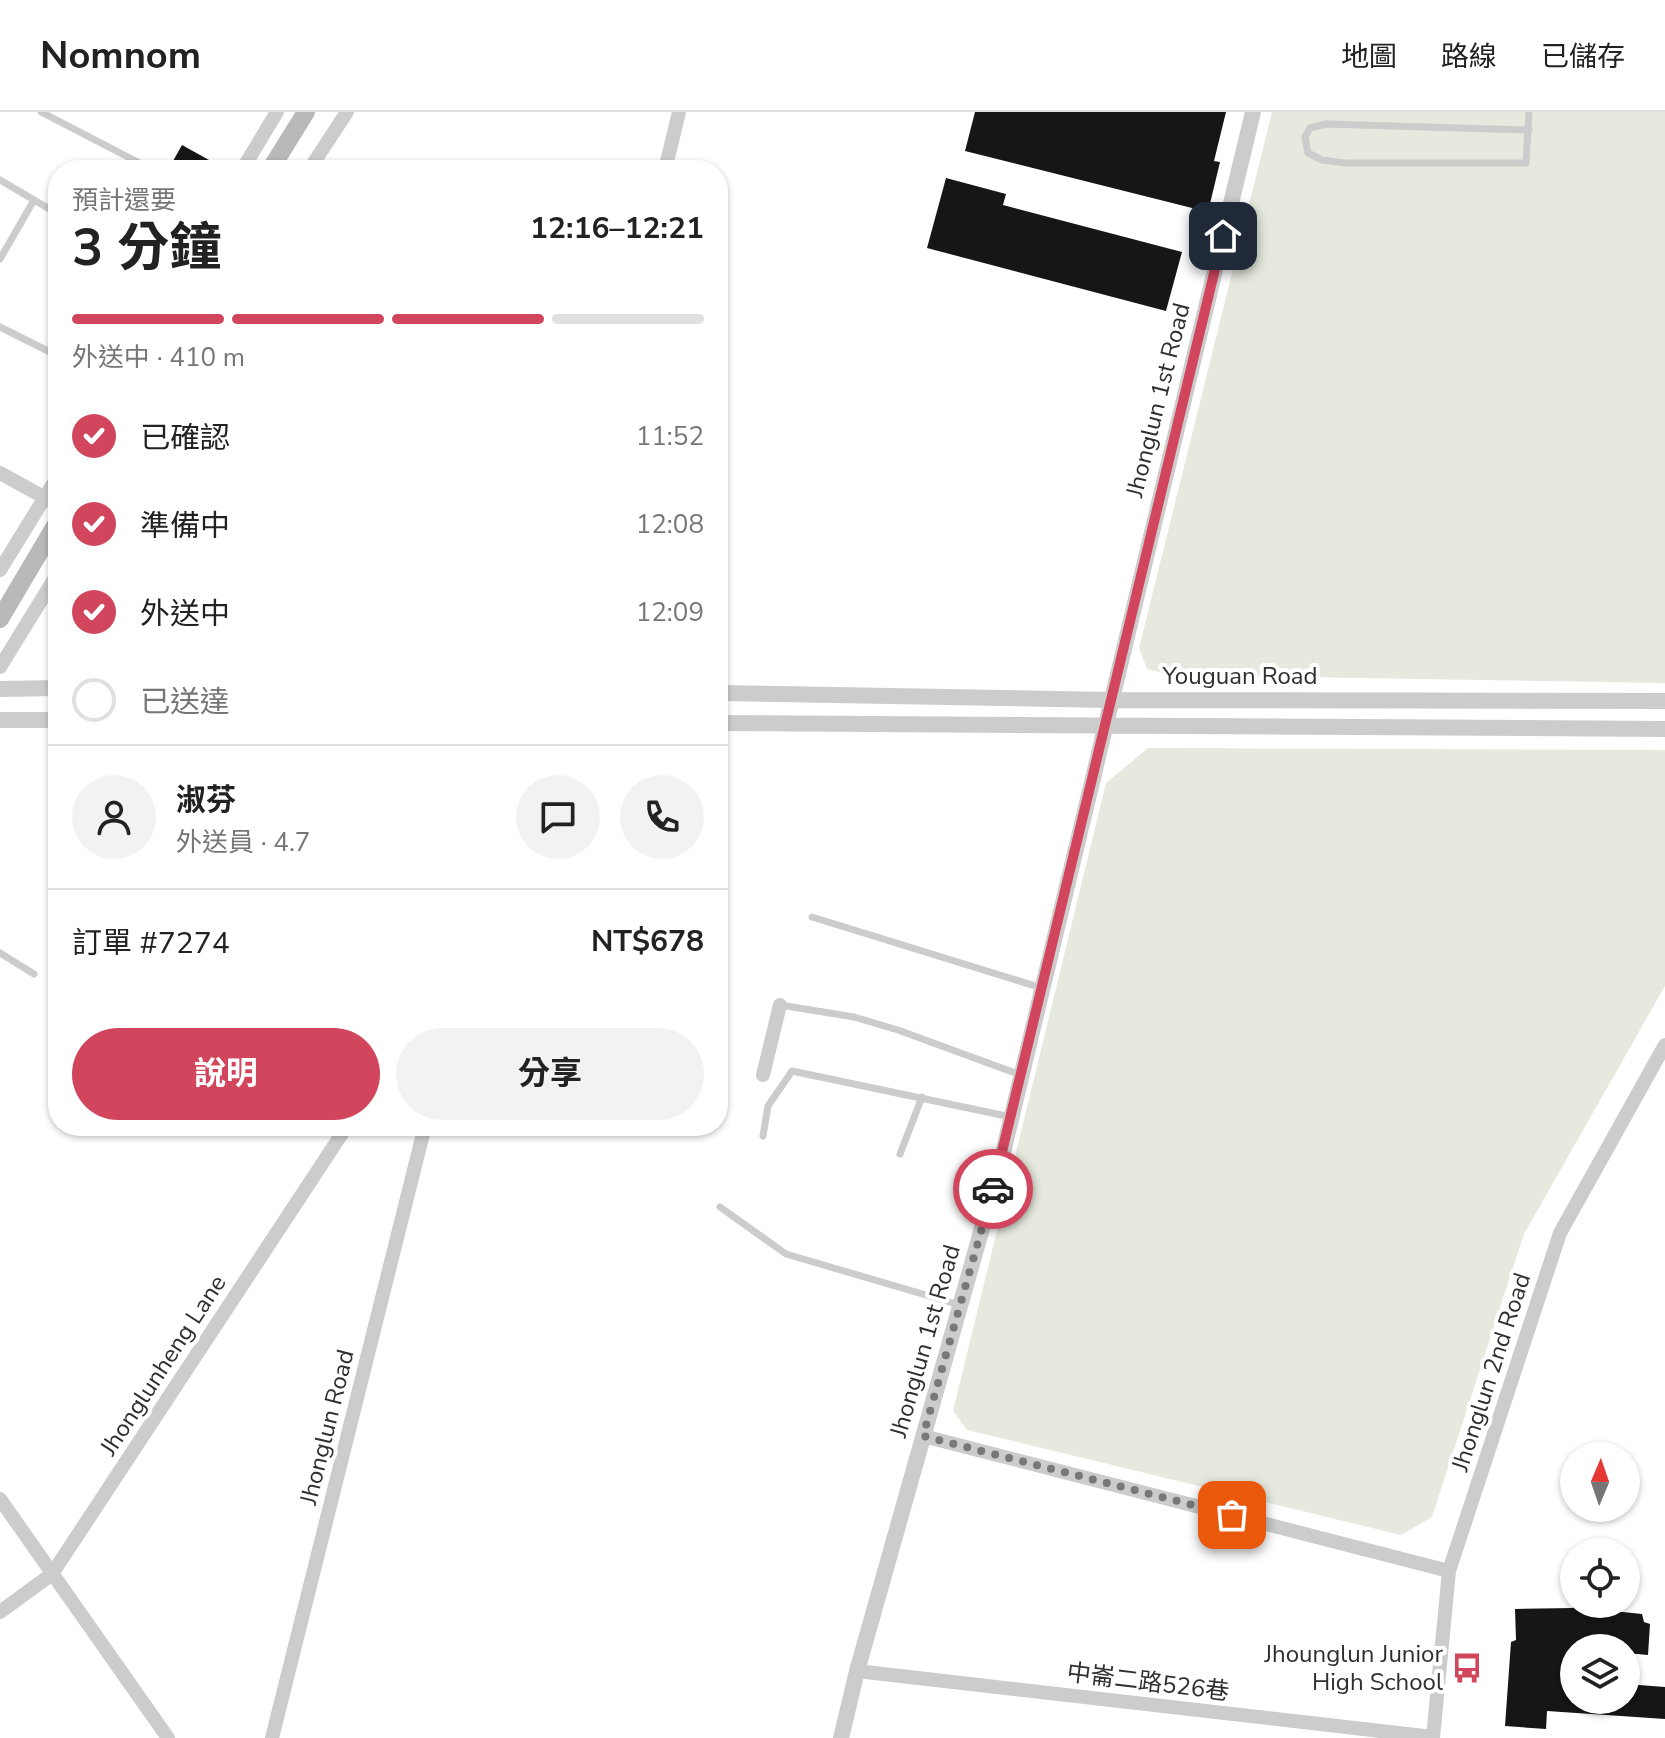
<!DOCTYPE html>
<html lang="zh-TW">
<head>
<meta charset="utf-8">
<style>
  :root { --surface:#fff; --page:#f2f2f2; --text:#222; --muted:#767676; --line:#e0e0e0; --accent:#d1465c }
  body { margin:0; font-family:"Nunito Sans","Noto Sans TC",sans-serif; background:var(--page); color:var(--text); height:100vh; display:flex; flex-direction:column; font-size:30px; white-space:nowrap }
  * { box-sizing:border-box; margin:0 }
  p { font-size:26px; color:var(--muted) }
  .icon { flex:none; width:44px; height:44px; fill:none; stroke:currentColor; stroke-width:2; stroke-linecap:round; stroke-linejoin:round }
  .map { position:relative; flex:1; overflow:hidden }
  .drawer { position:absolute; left:48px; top:48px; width:680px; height:976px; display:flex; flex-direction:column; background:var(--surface); border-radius:32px; box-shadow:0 2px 6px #0004 }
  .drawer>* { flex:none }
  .needle { width:52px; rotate:2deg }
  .tools { position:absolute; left:1560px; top:1330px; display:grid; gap:16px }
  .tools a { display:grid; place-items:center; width:80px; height:80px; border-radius:50%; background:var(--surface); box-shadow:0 2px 6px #0004; font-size:40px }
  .pin { position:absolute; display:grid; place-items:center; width:68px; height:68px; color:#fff; margin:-34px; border-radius:16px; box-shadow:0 4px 12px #0006 }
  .courier { position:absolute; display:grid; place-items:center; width:80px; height:80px; margin:-40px; border:6px solid #d1465c; border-radius:50%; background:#fff; color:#222; box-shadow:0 2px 10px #0007 }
  .headline em { font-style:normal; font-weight:700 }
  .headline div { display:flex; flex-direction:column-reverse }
  .headline { display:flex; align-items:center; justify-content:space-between; height:136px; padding:0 24px }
  h1 { font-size:52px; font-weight:700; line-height:60px }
  .bar { display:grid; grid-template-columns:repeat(4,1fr); gap:12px 8px; align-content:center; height:96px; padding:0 24px }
  .bar i { height:10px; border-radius:6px; background:var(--line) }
  .bar .selected { background:var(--accent) }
  .bar p { grid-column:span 4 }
  .line { display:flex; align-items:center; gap:20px; padding:0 24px; border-top:2px solid var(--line) }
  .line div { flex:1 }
  .round { display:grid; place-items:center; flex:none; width:84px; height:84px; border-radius:42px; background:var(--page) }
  ol { padding:0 24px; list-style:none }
  li { display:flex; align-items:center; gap:24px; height:88px }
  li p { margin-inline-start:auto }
  li .icon { padding:8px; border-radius:50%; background:var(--accent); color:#fff; stroke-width:4 }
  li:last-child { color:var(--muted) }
  li i { width:44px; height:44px; border:4px solid var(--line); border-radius:50% }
  .primary-button { display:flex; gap:16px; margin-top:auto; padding:16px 24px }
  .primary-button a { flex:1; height:92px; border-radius:48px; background:var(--accent); color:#fff; font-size:32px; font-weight:700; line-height:92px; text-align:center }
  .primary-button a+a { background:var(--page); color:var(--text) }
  header { display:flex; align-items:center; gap:48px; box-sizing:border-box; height:112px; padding:0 40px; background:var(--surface); border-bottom:2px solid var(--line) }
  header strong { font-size:38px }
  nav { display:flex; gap:44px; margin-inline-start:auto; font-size:28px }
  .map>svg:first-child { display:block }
</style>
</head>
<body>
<header>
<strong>Nomnom</strong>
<nav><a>地圖</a><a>路線</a><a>已儲存</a></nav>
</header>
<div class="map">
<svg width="1665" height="1626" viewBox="0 0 1665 1626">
  <rect width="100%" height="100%" fill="#fff"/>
  <path fill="#e6eade" d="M1272 0H1665V571L1170 563 1147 557 1139 536Z
    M1148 636 1665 638V874L1524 1122 1432 1405 1401 1423 967 1318 953 1299 1106 671Z"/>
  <path fill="#161616" d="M975 0H1226L1214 49 1220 50 1208 100 965 39Z
    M182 33 227 58H168Z
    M946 66 1006 82 1003 93 1182 140 1166 199 927 136Z
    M1573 1493H1601L1603 1498 1642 1502 1644 1510 1650 1512 1648 1543 1626 1541V1536H1574V1588H1626V1572L1665 1575V1607L1547 1599 1546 1617 1505 1614 1511 1530 1516 1528 1515 1497 1573 1496Z"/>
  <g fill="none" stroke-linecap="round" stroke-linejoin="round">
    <path stroke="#ccc" stroke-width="7" d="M41 0 153 58
      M1529 18 1326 12 1310 16 1305 25 1308 41 1322 48 1345 51H1526L1529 0
      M0 68 58 102
      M0 147 34 88
      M0 215 58 244
      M812 805 1042 876
      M0 841 34 862
      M780 893 854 905 898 918 1021 963
      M763 1024 768 994 792 959 1011 1005
      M900 1042 922 985
      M720 1095 786 1142 960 1193"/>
    <path stroke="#ccc" stroke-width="14" d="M242 58 277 0
      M309 58 347 0
      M665 58 679 0
      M0 361 58 393
      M0 458 58 364
      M0 555 58 461
      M763 963 780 893
      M923 1324 1449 1459
      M0 1387 168 1626
      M0 1500 52 1462 347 1014
      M857 1559 1433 1625
      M272 1626 425 1014
      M1433 1626 1449 1459 1560 1121 1665 933"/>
    <path stroke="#ccc" stroke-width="16" d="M0 577 58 576
      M718 581 1110 588 1665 589
      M0 608H58
      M718 611 1665 617
      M841 1626 857 1559 1001 1049 1253 0"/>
    <path stroke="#b9b9b9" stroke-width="18" d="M270 58 306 0
      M0 507 58 409"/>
  </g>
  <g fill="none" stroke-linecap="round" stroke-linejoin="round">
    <path stroke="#787878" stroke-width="8" stroke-dasharray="0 14.4" d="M993 1077 923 1324 1232 1403"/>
    <path stroke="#d1465c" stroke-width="10" d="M993 1077 1223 124"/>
  </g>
  <defs>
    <g id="bus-bare" transform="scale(2.4)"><path d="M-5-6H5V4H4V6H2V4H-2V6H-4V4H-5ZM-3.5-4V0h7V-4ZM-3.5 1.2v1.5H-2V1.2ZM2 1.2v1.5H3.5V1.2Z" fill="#d1465c" stroke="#fff" stroke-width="2.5" paint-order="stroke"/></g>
  </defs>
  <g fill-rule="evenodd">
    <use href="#bus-bare" x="1467" y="1556"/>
  </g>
  <g text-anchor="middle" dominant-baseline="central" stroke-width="8" stroke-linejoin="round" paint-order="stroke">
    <g font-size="24" fill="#2f2f2f" stroke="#fff">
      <text transform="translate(1158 288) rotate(-76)">Jhonglun 1st Road</text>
      <text x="1240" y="564">Youguan Road</text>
      <text transform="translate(925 1229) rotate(-74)">Jhonglun 1st Road</text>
      <text transform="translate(163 1253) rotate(-57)">Jhonglunheng Lane</text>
      <text transform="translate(1491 1260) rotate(-72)">Jhonglun 2nd Road</text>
      <text transform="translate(327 1315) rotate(-76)">Jhonglun Road</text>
      <text transform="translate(1148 1570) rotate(7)">中崙二路526巷</text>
    </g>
    <g font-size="24" fill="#2f2f2f" stroke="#fff" text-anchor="end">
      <text x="1443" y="1542">Jhounglun Junior<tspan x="1443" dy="28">High School</tspan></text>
    </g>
  </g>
</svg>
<div class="tools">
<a><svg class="needle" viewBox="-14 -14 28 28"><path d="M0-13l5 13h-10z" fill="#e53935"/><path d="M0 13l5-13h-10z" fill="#767676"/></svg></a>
<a><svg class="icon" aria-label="locate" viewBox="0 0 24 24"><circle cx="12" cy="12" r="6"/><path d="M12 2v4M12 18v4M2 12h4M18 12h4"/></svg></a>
<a><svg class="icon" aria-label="layers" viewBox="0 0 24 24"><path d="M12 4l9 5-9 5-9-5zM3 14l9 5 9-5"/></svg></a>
</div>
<div class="pin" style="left:1232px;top:1403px;background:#ea580c"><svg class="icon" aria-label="bag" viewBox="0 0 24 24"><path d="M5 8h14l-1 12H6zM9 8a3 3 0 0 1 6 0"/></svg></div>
<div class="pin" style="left:1223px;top:124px;background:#1f2937"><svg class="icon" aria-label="home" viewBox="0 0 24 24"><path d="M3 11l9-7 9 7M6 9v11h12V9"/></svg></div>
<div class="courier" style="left:993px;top:1077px"><svg class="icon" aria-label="car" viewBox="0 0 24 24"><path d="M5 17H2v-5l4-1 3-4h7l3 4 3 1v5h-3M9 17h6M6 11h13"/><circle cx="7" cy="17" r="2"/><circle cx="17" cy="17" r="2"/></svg></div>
<section class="drawer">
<div class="headline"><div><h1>3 分鐘</h1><p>預計還要</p></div><em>12:16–12:21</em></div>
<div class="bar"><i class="selected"></i><i class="selected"></i><i class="selected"></i><i></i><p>外送中 · 410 m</p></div>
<ol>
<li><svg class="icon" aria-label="check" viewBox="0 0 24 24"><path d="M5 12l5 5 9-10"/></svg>已確認<p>11:52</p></li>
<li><svg class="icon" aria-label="check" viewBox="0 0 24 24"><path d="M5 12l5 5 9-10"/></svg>準備中<p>12:08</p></li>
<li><svg class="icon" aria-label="check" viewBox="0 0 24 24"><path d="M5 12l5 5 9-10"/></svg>外送中<p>12:09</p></li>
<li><i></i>已送達</li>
</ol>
<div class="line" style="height:144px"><a class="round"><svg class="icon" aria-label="person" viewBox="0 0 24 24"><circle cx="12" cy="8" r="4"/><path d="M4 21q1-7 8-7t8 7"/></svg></a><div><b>淑芬</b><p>外送員 · 4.7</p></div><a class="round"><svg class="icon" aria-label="chat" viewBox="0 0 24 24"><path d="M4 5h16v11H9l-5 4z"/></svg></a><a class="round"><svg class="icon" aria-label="phone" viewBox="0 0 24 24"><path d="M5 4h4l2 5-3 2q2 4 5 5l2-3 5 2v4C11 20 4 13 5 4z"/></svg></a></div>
<div class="line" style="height:104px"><div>訂單 #7274</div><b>NT$678</b></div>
<div class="primary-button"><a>說明</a><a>分享</a></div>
</section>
</div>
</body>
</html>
